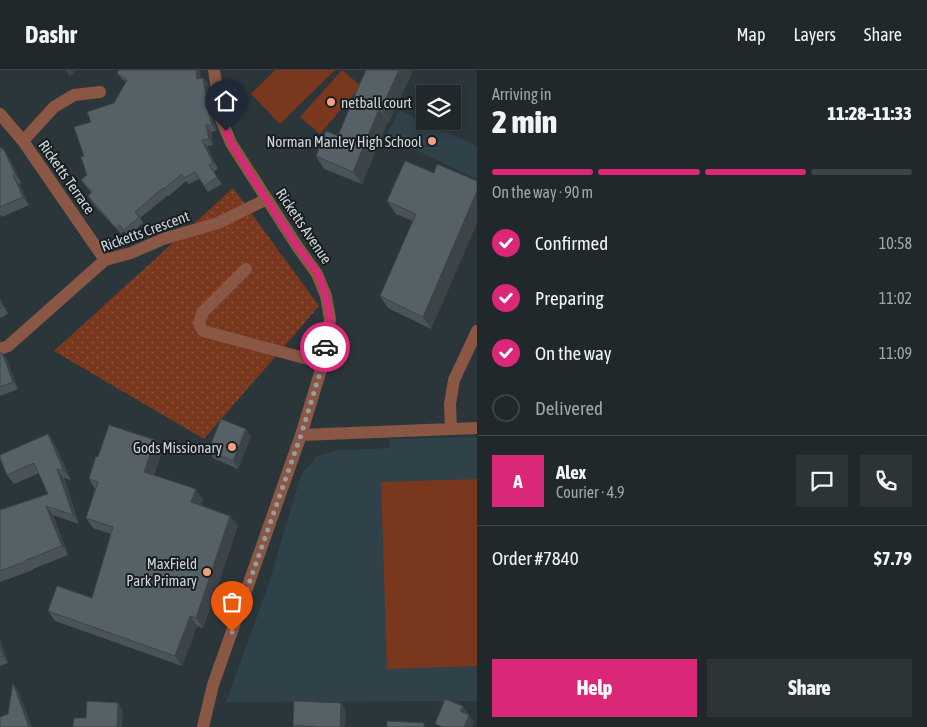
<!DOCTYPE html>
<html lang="en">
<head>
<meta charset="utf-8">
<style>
  :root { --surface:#20282c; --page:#2d3438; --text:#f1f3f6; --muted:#a2a6a9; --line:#3d4448; --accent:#db2777 }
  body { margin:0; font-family:"Asap Condensed",sans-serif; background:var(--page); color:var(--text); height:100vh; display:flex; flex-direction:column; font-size:19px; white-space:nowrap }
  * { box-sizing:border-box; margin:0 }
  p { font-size:16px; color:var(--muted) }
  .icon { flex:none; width:28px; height:28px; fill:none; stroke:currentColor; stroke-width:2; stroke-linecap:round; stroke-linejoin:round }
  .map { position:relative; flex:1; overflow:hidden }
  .side { display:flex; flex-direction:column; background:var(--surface); width:450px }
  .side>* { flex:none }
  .buttons { position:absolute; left:416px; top:15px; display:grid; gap:10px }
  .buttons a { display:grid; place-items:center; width:45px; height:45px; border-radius:0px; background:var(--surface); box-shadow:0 2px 8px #0003,0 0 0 1px var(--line); font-size:25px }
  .pin { position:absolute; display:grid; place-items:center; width:42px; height:42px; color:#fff; margin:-51px -21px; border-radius:50% 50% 50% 0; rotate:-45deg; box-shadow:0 0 5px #0007 }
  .pin .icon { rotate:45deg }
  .courier { position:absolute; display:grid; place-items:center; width:50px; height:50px; margin:-25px; border:4px solid #db2777; border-radius:50%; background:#fff; color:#222; box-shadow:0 1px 6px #0007 }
  .summary em { font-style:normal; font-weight:800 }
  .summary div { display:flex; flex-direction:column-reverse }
  .summary { display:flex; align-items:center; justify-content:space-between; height:85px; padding:0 15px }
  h1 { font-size:32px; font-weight:800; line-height:38px }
  .bar { display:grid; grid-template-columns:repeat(4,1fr); gap:8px 5px; align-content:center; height:60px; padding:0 15px }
  .bar i { height:6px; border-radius:4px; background:var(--line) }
  .bar .current { background:var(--accent) }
  .bar p { grid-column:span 4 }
  .line { display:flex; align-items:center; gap:12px; padding:0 15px; border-top:1px solid var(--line) }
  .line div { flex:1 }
  .round { display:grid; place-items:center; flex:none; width:52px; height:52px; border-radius:0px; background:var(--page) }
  ol { padding:0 15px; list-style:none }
  li { display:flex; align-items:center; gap:15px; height:55px }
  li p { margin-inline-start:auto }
  li .icon { padding:5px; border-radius:50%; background:var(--accent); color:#fff; stroke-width:4 }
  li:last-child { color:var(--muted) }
  li i { width:28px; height:28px; border:2px solid var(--line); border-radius:50% }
  .cta { display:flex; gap:10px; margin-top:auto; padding:10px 15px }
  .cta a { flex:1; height:58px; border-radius:0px; background:var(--accent); color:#fff; font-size:20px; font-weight:800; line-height:58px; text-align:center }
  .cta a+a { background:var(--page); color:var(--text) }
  header { display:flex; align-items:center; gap:30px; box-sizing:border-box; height:70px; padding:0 25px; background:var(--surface); border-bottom:1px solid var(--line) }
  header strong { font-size:24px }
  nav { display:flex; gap:28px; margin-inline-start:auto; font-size:18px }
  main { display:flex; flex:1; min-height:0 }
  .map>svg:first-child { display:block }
</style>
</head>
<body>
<header>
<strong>Dashr</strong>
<nav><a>Map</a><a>Layers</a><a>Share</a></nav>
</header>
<main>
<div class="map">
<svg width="477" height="657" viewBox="0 0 477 657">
  <defs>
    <pattern id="grass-dots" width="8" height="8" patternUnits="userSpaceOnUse" patternTransform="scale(1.25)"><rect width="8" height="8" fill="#79371e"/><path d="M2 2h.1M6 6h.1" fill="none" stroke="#8b533e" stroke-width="1.8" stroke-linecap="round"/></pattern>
  </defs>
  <rect width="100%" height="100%" fill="#2b363b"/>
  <path fill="#2f4149" d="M399 40 477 76V109L386 66Z
    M477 367V631L226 632 267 519 301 405 316 387 338 380 390 378V369Z"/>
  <path fill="url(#grass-dots)" d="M233 118 319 236 204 369 54 281Z"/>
  <path fill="#79371e" d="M275 0H335L280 54 251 24Z
    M342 0 361 16 320 64 300 47Z
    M477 409V596L387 599 381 412Z"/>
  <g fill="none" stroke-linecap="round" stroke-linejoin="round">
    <path stroke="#8a5745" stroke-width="12" d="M214 0 221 49 231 73 297 176 317 204 326 226 330 249 323 293 301 365
      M0 44 23 71 105 190
      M23 71 54 37 74 25 100 22
      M246 199 202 243 199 254 203 261 323 293
      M0 279 8 276 105 190 131 183 163 169 218 153 267 129
      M451 359 450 334 454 310 477 261
      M203 657 213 615 301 365 477 358"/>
  </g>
  <path fill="#4a5359" d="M366 0H413L389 52 388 51 362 114 324 99 316 86 338 66Z
    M117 3 203 8 208 14 213 50 216 58V61L211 62 213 75 207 76 218 99 213 102 222 114 208 122 199 109 189 114 186 111 169 126 168 125 140 148 143 153 128 166 124 161 121 164 92 133 88 126 91 123 81 110 87 105 84 86 91 52 114 33 126 12 122 9Z
    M0 77 10 89 21 113 19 114 29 135 2 147 0 144Z
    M434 103 477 111V153L431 259 388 238 380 226 413 151 396 144 387 131Z
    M0 228 8 244 0 248Z
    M0 283H2L7 290 18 319 0 326Z
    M48 364 54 373 71 410 64 408 79 454 53 445 68 485 33 499V500L0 512V440L48 424 39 403 14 414 7 405Z
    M251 366 238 399 213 388 208 381Z
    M162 381 154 405 203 429 200 436 230 446 238 456 203 558 197 556 182 596 55 551 48 541 92 528 111 464 93 458 86 448 95 419 89 409 98 387Z
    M0 570 8 593 0 596Z
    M341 633 346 641 345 657H294L293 655Z"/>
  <path fill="#3c4448" d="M65 0H76L70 7Z
    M196 0H200L201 15 197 9Z
    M399 0H413L389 52 381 39Z
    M203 8 208 14 213 50 216 58V61L212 55 209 44Z
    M379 39 388 51 362 114 353 102Z
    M206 55 211 62 213 75 209 69Z
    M202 70 207 76 218 99 213 93Z
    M4 80 10 89 21 113 15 104Z
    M13 105 19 114 29 135 23 127Z
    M477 121V153L431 259 423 247Z
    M0 228 8 244 0 231Z
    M2 283 7 290 18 319 13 312Z
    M246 359 251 366 238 399 233 391Z
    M48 364 54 373 71 410 64 401Z
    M155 370 162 381 151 412 144 402Z
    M57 399 64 408 79 454 73 445Z
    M196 419 203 429 198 443 191 432Z
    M46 436 53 445 68 485 62 476Z
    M230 446 238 456 203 558 196 548Z
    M190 546 197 556 182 596 175 586Z
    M0 570 8 593 3 586 0 576Z
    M13 613 18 620 32 657H29Z
    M118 633 123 640 122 657H117Z
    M341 633 346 641 345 657H340Z
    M463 636 468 643 466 648 460 641Z
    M469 645 474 652 472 657H464Z"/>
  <path fill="#566167" stroke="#3c4448" d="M119 0H196L197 9 203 8 209 44 211 52 212 55H206L209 69 202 70 213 93 209 95 217 107 204 116 195 102 184 108 182 104 164 119 163 118 135 142 139 147 124 160 120 155 116 158 88 126 92 122 81 110 87 105 81 87 84 86 74 57 91 52 87 42 114 33 127 10 117 3Z
    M366 0H399L381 39H379L353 102 316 86 326 61 338 66 354 27Z
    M0 77 4 80 15 104 13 105 23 127 0 137Z
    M405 91 434 103 437 94 477 111V121L423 247 380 226 416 144 387 131Z
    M0 231 3 237 0 238Z
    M0 283H2L13 312 0 317Z
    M221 349 246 359 233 391 208 381Z
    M109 355 155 370 144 402 196 419 191 432 230 446 196 548 190 546 175 586 48 541 57 516 92 528 113 457 86 448 98 412 89 409 96 386 98 387Z
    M48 364 64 401 57 399 73 445 46 436 62 476 26 490 27 491 0 501V440L48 424 34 393 7 405 0 388V385Z
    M0 576 3 586 0 587Z
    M13 613 29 657H0V647L8 644Z
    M445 629 463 636 460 641 469 645 464 657H443L435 654Z
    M87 631 118 633 117 657H73L74 648H86Z
    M294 631 341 633 340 657H317L293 655Z
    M387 651 424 653V657H387Z"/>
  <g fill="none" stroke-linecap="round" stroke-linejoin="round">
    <path stroke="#959da1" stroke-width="5" stroke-dasharray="0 9" d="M232 562 301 365 323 293 325 277"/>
    <path stroke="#db2777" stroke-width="6" d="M226 61 231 73 266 129 297 176 318 204 326 226 330 249 325 277"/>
  </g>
  <g fill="#f3a082" stroke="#181d1f" stroke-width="2">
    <circle cx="331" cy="32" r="5"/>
    <circle cx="432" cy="71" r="5"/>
    <circle cx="232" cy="377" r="5"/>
    <circle cx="207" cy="502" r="5"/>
  </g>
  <g text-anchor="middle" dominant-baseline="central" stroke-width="4" stroke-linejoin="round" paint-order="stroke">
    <g font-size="15" fill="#ced5d8" stroke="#181d1f" text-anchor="end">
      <text x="341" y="32" text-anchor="start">netball court</text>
      <text x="422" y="71">Norman Manley High School</text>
      <text x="222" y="377">Gods Missionary</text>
      <text x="197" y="493">MaxField<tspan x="197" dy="17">Park Primary</tspan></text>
    </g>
    <g font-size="15" fill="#ced5d8" stroke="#181d1f">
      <text transform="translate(67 107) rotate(55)">Ricketts Terrace</text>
      <text transform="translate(304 156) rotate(56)">Ricketts Avenue</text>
      <text transform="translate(145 161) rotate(-20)">Ricketts Crescent</text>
    </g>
  </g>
</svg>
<div class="buttons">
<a><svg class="icon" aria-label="layers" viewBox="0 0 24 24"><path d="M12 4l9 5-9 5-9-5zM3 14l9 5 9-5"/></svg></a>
</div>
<div class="pin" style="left:232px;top:562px;background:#ea580c"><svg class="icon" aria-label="bag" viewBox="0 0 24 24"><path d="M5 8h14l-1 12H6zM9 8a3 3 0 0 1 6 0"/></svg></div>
<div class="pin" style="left:226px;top:61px;background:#1f2937"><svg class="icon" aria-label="home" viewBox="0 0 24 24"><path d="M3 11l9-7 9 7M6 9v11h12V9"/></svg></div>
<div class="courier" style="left:325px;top:277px"><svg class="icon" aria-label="car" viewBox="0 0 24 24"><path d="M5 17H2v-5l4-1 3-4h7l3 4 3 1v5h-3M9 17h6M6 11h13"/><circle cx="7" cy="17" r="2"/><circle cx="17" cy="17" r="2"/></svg></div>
</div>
<section class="side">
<div class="summary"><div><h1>2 min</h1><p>Arriving in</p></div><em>11:28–11:33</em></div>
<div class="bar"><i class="current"></i><i class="current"></i><i class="current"></i><i></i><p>On the way · 90 m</p></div>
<ol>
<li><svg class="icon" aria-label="check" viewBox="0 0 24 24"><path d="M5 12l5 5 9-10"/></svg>Confirmed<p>10:58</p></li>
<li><svg class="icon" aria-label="check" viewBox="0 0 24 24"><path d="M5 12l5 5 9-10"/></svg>Preparing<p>11:02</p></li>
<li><svg class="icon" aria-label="check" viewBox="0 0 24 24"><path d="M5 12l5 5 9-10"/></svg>On the way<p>11:09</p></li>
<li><i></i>Delivered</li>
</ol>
<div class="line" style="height:90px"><b class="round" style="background:var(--accent);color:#fff">A</b><div><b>Alex</b><p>Courier · 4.9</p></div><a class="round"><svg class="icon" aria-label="chat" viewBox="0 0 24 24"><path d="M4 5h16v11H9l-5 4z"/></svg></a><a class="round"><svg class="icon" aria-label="phone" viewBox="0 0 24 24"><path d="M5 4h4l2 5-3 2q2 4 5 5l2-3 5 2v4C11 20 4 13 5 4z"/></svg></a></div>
<div class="line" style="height:65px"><div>Order #7840</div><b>$7.79</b></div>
<div class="cta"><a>Help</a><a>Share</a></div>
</section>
</main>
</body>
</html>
